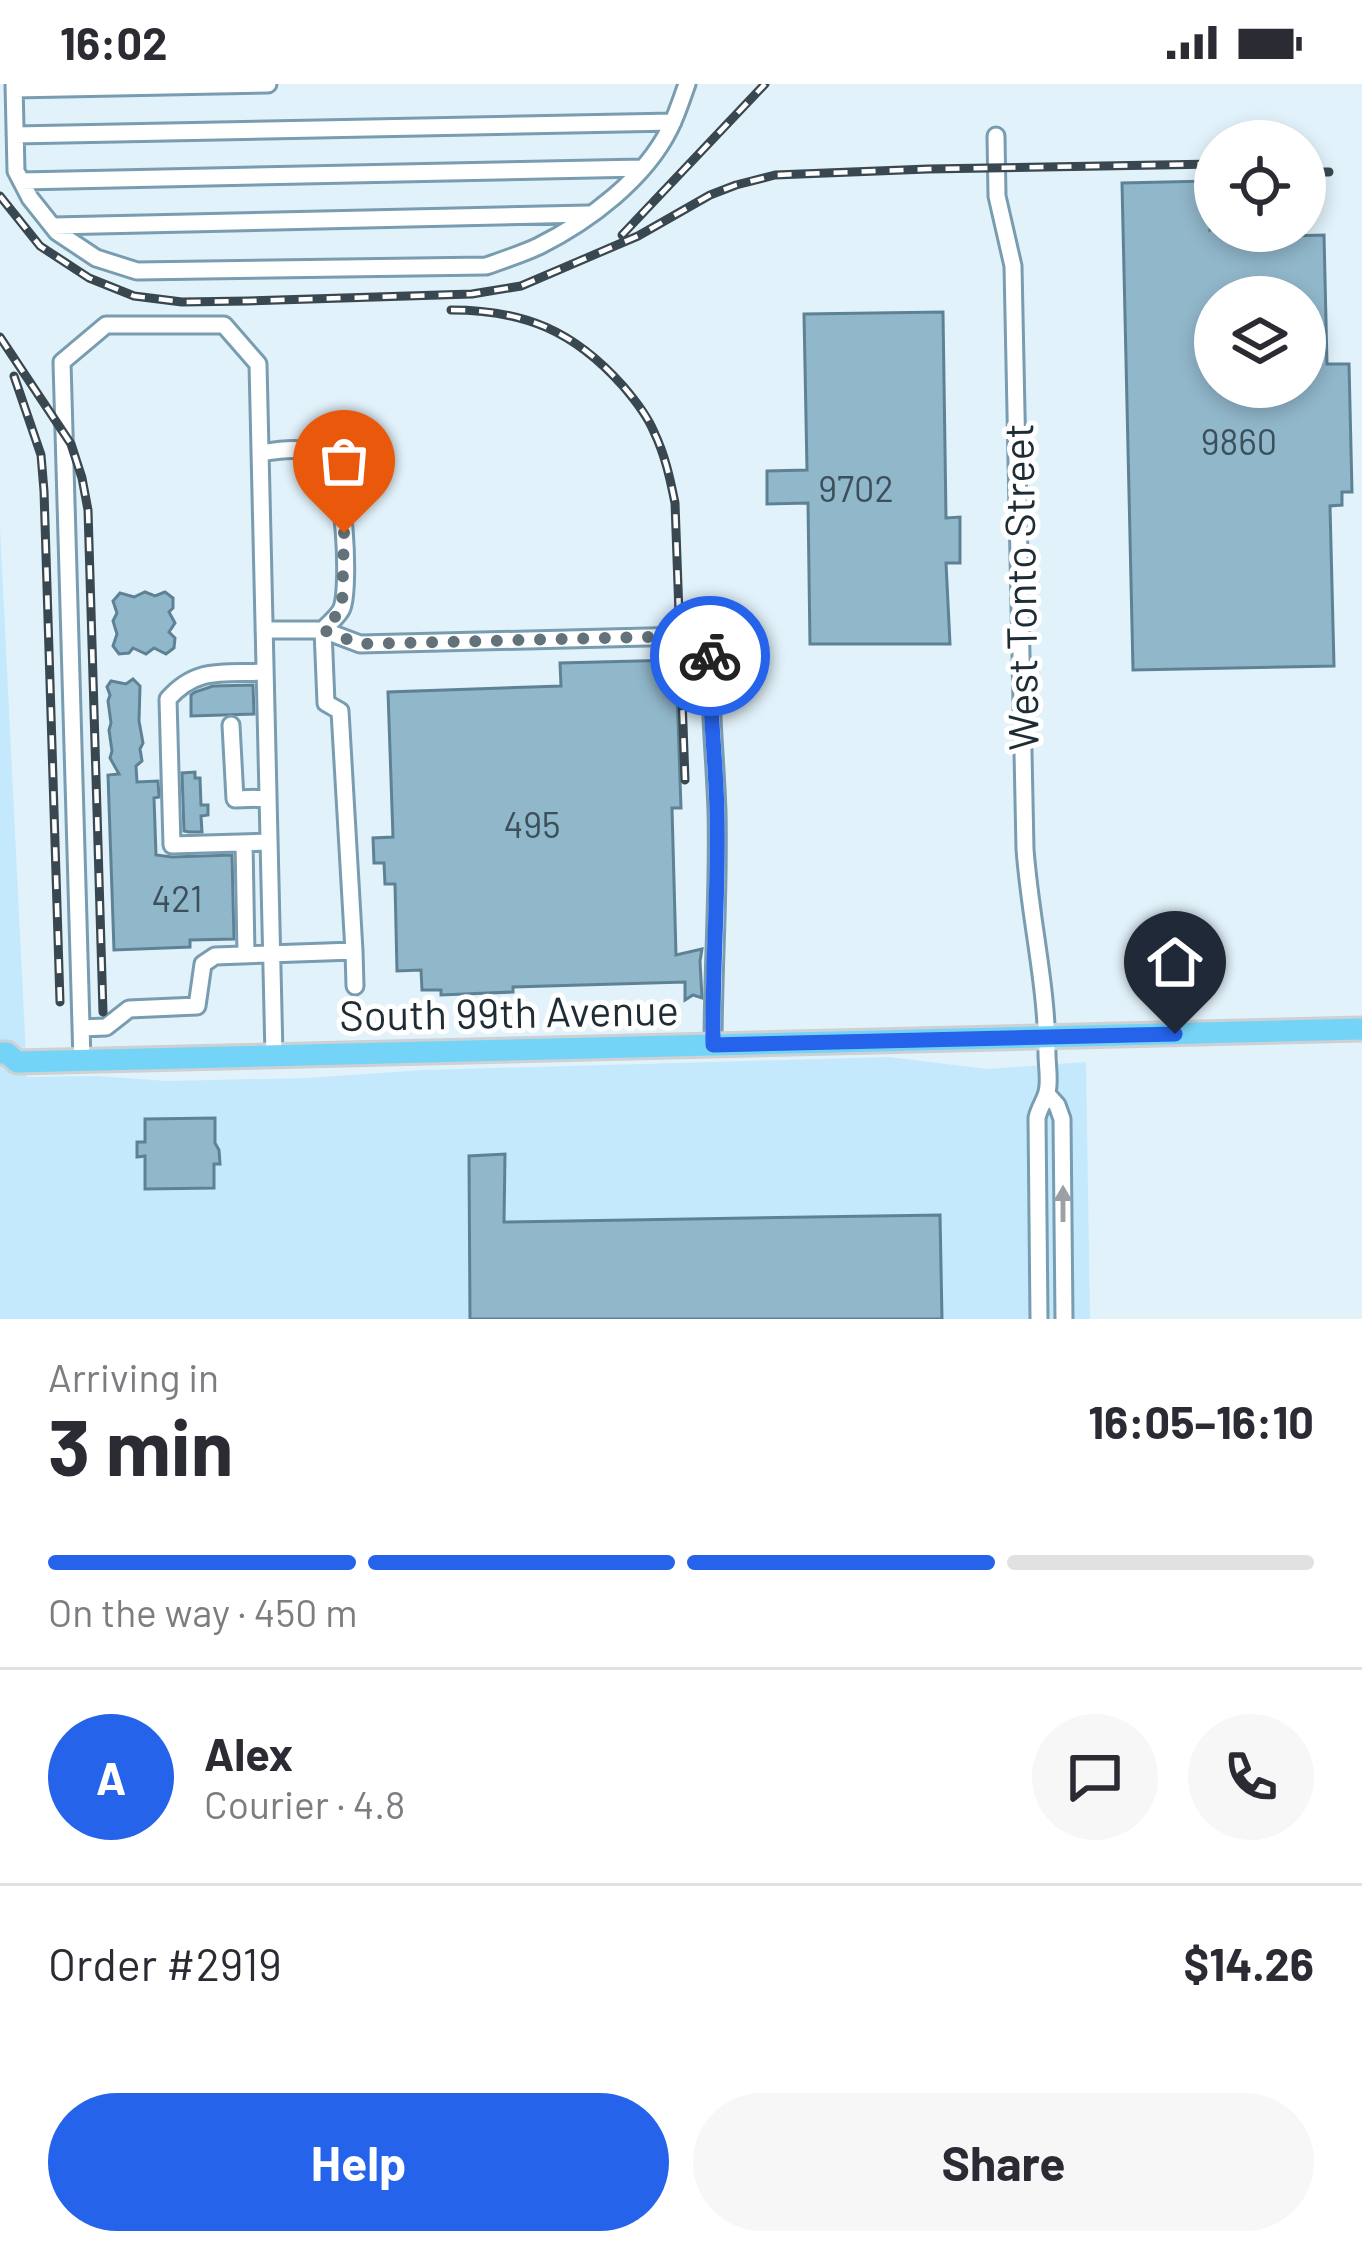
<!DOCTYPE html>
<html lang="en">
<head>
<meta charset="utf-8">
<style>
  :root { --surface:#fff; --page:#f7f7f7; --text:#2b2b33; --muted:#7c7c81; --line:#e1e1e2; --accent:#2563eb }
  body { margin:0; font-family:Barlow,sans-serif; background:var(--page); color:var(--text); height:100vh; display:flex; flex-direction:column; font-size:45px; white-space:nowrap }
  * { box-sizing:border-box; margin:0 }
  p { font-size:39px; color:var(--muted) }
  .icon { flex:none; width:66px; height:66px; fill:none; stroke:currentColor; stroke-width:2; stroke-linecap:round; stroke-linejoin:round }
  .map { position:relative; height:1235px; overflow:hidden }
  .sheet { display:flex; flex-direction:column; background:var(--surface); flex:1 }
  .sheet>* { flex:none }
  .buttons { position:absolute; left:1194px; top:36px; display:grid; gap:24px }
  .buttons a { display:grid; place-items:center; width:132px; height:132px; border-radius:50%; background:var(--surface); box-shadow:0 6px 18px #0003; font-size:60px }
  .pin { position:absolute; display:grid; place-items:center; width:102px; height:102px; color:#fff; margin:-123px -51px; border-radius:50% 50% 50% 0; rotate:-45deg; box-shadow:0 0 12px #0007 }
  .pin .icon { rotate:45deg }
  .courier { position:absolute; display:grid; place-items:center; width:120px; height:120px; margin:-60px; border:9px solid #2563eb; border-radius:50%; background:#fff; color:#222; box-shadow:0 3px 15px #0007 }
  .summary em { font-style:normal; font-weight:700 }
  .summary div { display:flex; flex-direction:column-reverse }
  .summary { display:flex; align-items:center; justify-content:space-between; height:204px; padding:0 48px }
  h1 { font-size:78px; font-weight:700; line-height:90px }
  .bar { display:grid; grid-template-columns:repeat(4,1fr); gap:18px 12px; align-content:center; height:144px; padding:0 48px }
  .bar i { height:15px; border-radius:9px; background:var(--line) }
  .bar .current { background:var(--accent) }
  .bar p { grid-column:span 4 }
  .line { display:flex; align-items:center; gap:30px; padding:0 48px; border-top:3px solid var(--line) }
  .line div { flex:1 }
  .round { display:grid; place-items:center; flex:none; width:126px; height:126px; border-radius:63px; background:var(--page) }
  .primary-button { display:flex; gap:24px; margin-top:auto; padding:24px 48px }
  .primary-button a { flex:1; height:138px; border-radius:72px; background:var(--accent); color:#fff; font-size:48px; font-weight:700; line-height:138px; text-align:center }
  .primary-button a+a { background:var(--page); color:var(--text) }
  .status { display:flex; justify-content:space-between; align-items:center; height:84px; padding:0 60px; background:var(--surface); direction:ltr }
  .status svg { height:33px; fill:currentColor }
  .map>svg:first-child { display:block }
</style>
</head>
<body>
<div class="status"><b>16:02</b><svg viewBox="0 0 49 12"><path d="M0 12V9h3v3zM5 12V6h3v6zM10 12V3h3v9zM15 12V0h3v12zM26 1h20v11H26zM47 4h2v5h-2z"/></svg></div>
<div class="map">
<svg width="1362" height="1235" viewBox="0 0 1362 1235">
  <rect width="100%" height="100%" fill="#e2f2fa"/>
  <path fill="#c4e9fd" d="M0 443 27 993 98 992 167 997 308 994 423 986 889 973 987 985 1086 978 1090 1235H0Z"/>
  <path fill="#91b7cb" stroke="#5e8295" stroke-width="3" fill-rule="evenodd" d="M1209 97 1210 146 1215 143V147H1262L1257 153 1324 151 1327 280H1349L1352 408H1342V421L1330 422 1334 582 1133 586 1122 99ZM1215 213H1305V303H1215Z
    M943 228 946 434 960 433V479H946L950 560H810L808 419 767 420V387L807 386 804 230Z
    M145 508 155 512 165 508 173 514V524L169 528 175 539 169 548 175 554 174 564 166 570 154 564 146 570 133 564 129 569 119 570 113 562 117 550 113 537 117 529 113 517 120 509 134 513Z
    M676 576 681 724H672L676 871 702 865 700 877 702 914 693 911 685 916V898L513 903V908L441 911V906H422L421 886 397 887 395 800H385L384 779H374L373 754 393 753 388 608 561 602 560 579Z
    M133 595 140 602 139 637 143 659 140 665 142 677 136 682 137 698 158 697 159 713 154 714 156 771 172 773 232 771 234 855 190 856V863L114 866 108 691 119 690 110 674 112 667 109 646 111 639 108 617 110 611 107 603 111 597 126 600Z
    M253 601 254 630 191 632V611L195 608 213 602Z
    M195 688V694H200L201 721H208V731L201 732 202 748H189L184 747 182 689Z
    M215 1034V1059L219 1066 220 1080H214V1104L145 1105V1072L137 1073V1058H145V1035Z
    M505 1070 504 1138 940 1131 942 1235H470L469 1072Z"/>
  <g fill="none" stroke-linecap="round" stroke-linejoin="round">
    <g stroke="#789cb0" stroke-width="21">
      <path id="minor" d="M14 0 16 87 30 114 57 148 96 174 137 187 486 182C503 176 522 170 539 162 589 137 645 95 670 44 677 30 682 14 687 0
        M14 5 268 0
        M15 51 673 38
        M996 52 997 112 1013 182 1025 765C1030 834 1047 901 1047 970 1047 982 1050 997 1047 1008 1045 1017 1039 1024 1037 1034L1039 1235
        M21 97 642 84
        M53 142 588 130
        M260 369C279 366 308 361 326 374 345 388 350 503 342 524 339 532 328 540 323 546L360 560 687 552 710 558C709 615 715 670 717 727 719 805 713 883 713 961
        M265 588C224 590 197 582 168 615L172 761 269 758
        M231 641 235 715 268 714
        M244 759 246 870
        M354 867 355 902
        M81 944 106 943 129 925 197 922 203 880 215 872 354 867 340 627 326 619 323 546H264
        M82 977 62 278 106 241H224L258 280 274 971
        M1047 1010 1057 1021 1062 1035 1064 1235"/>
    </g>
    <g stroke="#ced1d3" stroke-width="27">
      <path id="major" d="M0 969H7L17 978 1362 945"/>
    </g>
    <use href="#minor" stroke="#fff" stroke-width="15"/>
    <use href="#major" stroke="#74d4f8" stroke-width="21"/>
    <g stroke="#394850" stroke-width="9">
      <path id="rail" d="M1305 88H1329
        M0 112 40 162 89 194 134 212 182 218 248 217 472 210 521 202 638 152 710 111 736 101 775 91 928 85 1215 80
        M622 151 765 0
        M451 226C525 226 574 247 623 302 635 316 647 331 654 348 665 371 670 394 675 419L685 696
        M0 253 71 360 82 394 88 426 103 928
        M14 292 41 371 44 407 60 918"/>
    </g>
    <use href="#rail" stroke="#fff" stroke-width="4.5" stroke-dasharray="14" stroke-linecap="butt"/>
  </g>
  <defs><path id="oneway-solid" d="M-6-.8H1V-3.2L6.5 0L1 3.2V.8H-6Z" transform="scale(3)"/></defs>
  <use fill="#9aa0a4" href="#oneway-solid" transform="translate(1063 1120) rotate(-90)"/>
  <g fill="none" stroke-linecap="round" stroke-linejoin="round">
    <path stroke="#63727a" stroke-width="12" stroke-dasharray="0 21.6" d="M344 449 342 525 323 546 360 560 687 552 710 558V572"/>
    <path stroke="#2563eb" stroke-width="15" d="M710 572C709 625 716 677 717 729 719 807 712 883 713 961L1175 950"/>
  </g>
  <g text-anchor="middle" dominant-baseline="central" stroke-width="10" stroke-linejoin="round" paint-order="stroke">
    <g font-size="36" fill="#3b505a">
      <text x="1239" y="356">9860</text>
      <text x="856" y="403">9702</text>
      <text x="532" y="739">495</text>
      <text x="177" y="813">421</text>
    </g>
    <g font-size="42" fill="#1e2d35" stroke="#fff">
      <text transform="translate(1019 503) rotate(-91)">West Tonto Street</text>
      <text transform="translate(509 927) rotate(-1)">South 99th Avenue</text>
    </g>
  </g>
</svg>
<div class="buttons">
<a><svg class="icon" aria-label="locate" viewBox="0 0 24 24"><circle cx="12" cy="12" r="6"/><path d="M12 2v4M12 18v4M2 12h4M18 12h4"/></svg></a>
<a><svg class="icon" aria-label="layers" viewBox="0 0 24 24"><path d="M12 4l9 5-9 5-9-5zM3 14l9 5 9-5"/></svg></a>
</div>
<div class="pin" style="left:344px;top:449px;background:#ea580c"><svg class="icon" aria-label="bag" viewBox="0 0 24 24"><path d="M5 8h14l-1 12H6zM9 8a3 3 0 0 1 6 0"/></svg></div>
<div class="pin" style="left:1175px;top:950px;background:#1f2937"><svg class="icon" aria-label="home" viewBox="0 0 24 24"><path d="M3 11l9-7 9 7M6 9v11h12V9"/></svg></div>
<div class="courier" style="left:710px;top:572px"><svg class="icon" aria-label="bike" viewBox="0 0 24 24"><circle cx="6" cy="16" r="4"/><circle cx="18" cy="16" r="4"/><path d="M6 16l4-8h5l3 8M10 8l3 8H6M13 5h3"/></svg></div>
</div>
<section class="sheet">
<div class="summary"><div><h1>3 min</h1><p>Arriving in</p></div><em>16:05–16:10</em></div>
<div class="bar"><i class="current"></i><i class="current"></i><i class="current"></i><i></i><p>On the way · 450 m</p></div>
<div class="line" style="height:216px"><b class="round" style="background:var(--accent);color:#fff">A</b><div><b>Alex</b><p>Courier · 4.8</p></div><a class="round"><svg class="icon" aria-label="chat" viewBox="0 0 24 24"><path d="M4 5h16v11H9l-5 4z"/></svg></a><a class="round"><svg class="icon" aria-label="phone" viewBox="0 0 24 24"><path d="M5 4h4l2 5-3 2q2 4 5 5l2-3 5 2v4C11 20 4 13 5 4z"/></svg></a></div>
<div class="line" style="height:156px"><div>Order #2919</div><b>$14.26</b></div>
<div class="primary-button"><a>Help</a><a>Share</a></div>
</section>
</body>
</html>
